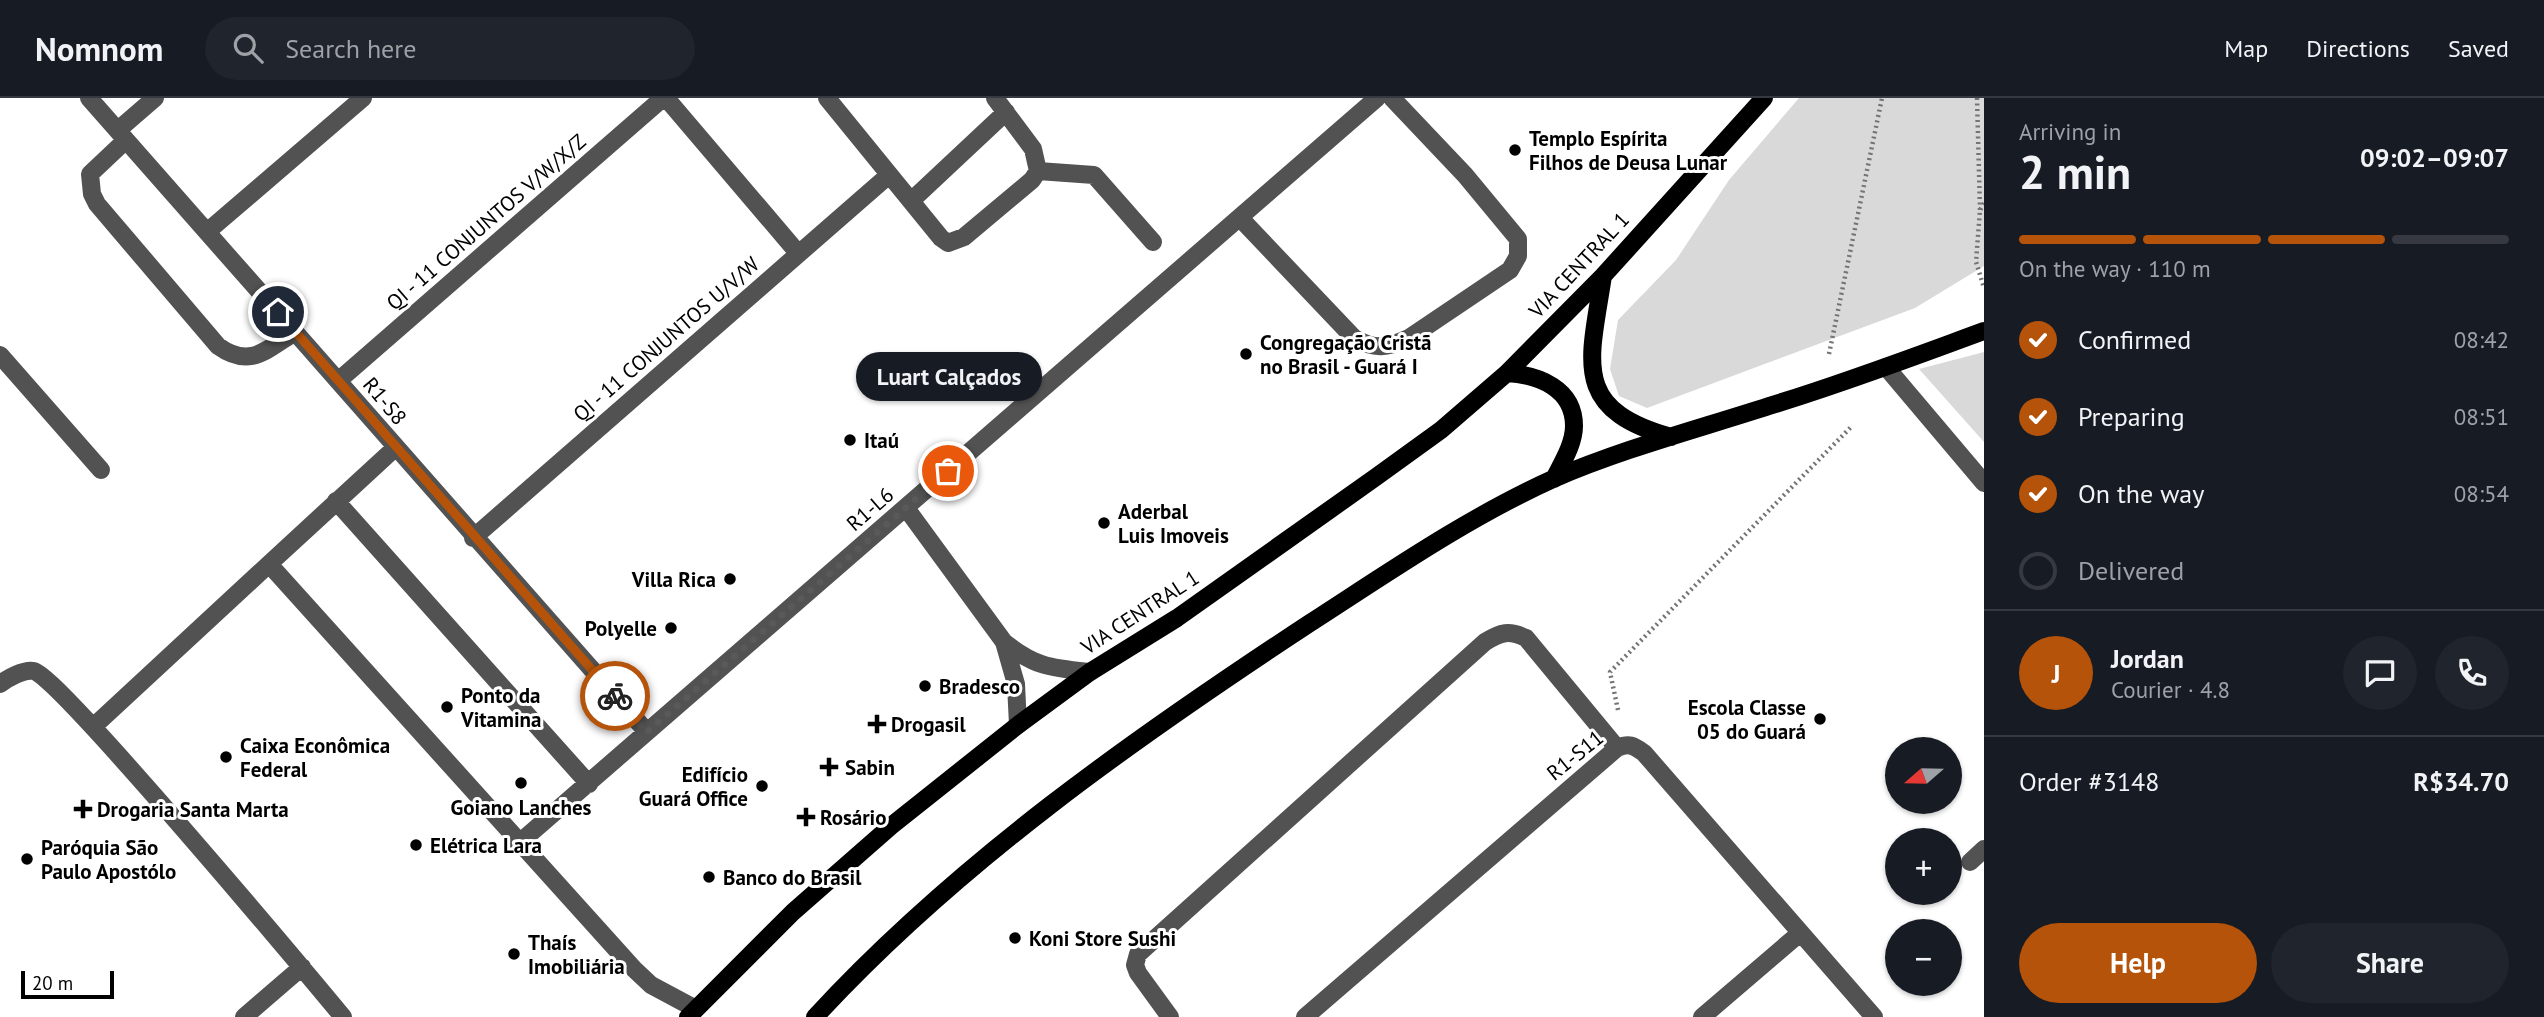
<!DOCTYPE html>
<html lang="en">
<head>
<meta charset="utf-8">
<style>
  :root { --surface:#171b24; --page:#20242c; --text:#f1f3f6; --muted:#9ea1a6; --line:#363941; --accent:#b45309 }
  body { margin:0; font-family:"PT Sans",sans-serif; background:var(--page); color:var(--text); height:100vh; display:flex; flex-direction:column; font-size:26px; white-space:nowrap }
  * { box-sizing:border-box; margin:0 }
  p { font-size:23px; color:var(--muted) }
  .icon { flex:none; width:38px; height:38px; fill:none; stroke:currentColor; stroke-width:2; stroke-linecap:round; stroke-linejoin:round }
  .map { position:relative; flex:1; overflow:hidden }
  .side { display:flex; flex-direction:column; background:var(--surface); width:560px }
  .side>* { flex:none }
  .needle { width:46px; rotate:250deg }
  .buttons { position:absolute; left:1885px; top:639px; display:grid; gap:14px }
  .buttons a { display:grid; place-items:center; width:77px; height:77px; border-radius:50%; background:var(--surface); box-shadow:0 2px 5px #0004; font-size:35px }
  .scale { position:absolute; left:21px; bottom:18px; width:93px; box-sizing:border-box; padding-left:7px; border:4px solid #000; border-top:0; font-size:19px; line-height:24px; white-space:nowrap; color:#000; -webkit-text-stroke:5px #fff; paint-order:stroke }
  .pin { position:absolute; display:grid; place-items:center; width:60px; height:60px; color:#fff; margin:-30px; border:4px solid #fff; border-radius:50%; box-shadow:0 2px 7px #0007 }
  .courier { position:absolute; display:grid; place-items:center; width:70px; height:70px; margin:-35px; border:5px solid #b45309; border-radius:50%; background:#fff; color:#222; box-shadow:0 2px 9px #0007 }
  .bubble { position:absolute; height:49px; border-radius:24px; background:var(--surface); box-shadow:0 2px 5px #0004; font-size:23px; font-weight:700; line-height:49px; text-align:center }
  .overview em { font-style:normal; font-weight:700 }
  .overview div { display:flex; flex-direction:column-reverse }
  .overview { display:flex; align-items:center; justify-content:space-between; height:119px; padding:0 35px }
  h1 { font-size:46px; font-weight:700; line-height:52px }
  .bar { display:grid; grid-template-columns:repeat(4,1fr); gap:10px 7px; align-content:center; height:84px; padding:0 35px }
  .bar i { height:9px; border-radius:5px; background:var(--line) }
  .bar .selected { background:var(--accent) }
  .bar p { grid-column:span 4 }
  .line { display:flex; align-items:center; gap:18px; padding:0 35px; border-top:2px solid var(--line) }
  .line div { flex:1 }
  .round { display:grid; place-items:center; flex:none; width:74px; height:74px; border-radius:37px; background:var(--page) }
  ol { padding:0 35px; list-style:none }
  li { display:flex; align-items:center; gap:21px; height:77px }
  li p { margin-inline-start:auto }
  li .icon { padding:7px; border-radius:50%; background:var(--accent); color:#fff; stroke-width:4 }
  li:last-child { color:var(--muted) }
  li i { width:38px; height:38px; border:4px solid var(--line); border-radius:50% }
  .primary-button { display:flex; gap:14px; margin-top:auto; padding:14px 35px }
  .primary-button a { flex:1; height:80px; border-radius:42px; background:var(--accent); color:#fff; font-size:28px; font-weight:700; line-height:80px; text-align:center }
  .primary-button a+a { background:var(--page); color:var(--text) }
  header { display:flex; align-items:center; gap:42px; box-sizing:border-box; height:98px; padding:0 35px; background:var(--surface); border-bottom:2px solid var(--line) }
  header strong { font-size:33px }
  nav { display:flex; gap:38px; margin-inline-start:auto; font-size:24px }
  .search { width:490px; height:63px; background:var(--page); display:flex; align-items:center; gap:18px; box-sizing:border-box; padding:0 24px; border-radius:38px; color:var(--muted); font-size:26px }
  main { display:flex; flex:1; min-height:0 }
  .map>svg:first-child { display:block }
</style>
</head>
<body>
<header>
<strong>Nomnom</strong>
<div class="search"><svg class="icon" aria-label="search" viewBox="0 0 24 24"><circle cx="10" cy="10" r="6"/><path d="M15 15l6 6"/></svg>Search here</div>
<nav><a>Map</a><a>Directions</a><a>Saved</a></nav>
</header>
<main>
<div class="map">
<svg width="1984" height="919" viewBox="0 0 1984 919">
  <rect width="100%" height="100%" fill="#fff"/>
  <path fill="#d9d9d9" d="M1799 0H1984V168L1915 210 1647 310 1619 298 1610 271 1618 222 1676 162 1729 82Z
    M1984 254V344L1919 271Z"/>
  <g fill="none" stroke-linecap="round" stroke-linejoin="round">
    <path stroke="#747474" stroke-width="4.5" stroke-dasharray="2 3.5" stroke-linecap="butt" d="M1977 0 1980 112
      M1984 105 1980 112 1976 164 1984 190
      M1829 256 1882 0
      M1618 612 1610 574 1851 329"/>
    <path stroke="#525252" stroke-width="18" d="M89 0 647 634
      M666 0 798 155
      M827 0 941 140 948 145 964 139 1032 82 1038 73 1033 51 995 0
      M118 32 155 0
      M126 42 90 76 92 96 97 106 218 248C250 271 266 252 295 234
      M1038 73 1094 77 1153 144
      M911 103 1006 14
      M1240 120 1354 240C1375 252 1387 250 1409 240L1510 172 1518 158V141L1465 77 1392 0
      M208 133 363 0
      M0 257 101 372
      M1886 269 1984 385
      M338 283 663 0
      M336 403 589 686
      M906 410 1004 544C1035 569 1051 570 1090 574
      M473 440 889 77
      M269 466 395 350
      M1004 544 1016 586 1018 627
      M0 586C8 580 24 571 34 573 57 577 309 878 343 919
      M93 629 269 466 634 871 651 887 694 910
      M518 746 1377 0
      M1970 764 1984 751
      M244 919 302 869
      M1170 919 1138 875 1135 867 1138 856 1485 544C1501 534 1509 532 1526 540L1617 650
      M1305 919 1617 650C1629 645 1633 647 1644 655L1874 919
      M1702 919 1799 836"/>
    <path stroke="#000" stroke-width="18" d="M1603 178C1590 263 1570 311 1671 339
      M1507 275C1538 277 1574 290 1574 328 1574 346 1562 365 1554 381
      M688 919 793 814 891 728 1018 627 1090 574 1177 520 1376 379 1441 332 1507 275 1603 178 1764 0
      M815 919C958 764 1135 640 1310 525 1389 474 1467 420 1553 381 1622 351 1698 331 1769 308 1842 286 1913 259 1984 233"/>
  </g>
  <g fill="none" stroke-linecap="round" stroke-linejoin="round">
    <path stroke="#595959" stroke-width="7" stroke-dasharray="0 12.6" d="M615 598 647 634 948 373"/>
    <path stroke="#b45309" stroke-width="9" d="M278 214 615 598"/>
  </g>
  <g fill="#000" stroke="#fff" stroke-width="2.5">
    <circle cx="1515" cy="52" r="7"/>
    <circle cx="1246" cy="256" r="7"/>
    <circle cx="850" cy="342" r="7"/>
    <circle cx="1104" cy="425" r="7"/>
    <circle cx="730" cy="481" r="7"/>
    <circle cx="671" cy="530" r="7"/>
    <circle cx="925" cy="588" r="7"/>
    <circle cx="447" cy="609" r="7"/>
    <circle cx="1820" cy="621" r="7"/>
    <path d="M873.5 615.5h7v7h7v7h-7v7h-7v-7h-7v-7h7z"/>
    <circle cx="226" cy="659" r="7"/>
    <path d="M825.5 658.5h7v7h7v7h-7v7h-7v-7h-7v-7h7z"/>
    <circle cx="521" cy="685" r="7"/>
    <circle cx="762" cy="688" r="7"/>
    <path d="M79.5 700.5h7v7h7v7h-7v7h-7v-7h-7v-7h7z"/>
    <path d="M802.5 708.5h7v7h7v7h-7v7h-7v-7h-7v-7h7z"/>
    <circle cx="416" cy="747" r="7"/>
    <circle cx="27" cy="761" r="7"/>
    <circle cx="709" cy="779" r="7"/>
    <circle cx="1015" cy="840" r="7"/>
    <circle cx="514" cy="856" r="7"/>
  </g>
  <g text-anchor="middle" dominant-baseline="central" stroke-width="6" stroke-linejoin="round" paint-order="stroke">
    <g font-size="21" font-weight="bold" fill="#000" stroke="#fff" text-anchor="start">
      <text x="1529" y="40">Templo Espírita<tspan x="1529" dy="24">Filhos de Deusa Lunar</tspan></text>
      <text x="1260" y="244">Congregação Cristã<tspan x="1260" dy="24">no Brasil - Guará I</tspan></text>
      <text x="864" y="342">Itaú</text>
      <text x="1118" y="413">Aderbal<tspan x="1118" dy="24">Luis Imoveis</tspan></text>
      <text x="716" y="481" text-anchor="end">Villa Rica</text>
      <text x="657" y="530" text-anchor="end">Polyelle</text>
      <text x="939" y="588">Bradesco</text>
      <text x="461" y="597">Ponto da<tspan x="461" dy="24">Vitamina</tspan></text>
      <text x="1806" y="609" text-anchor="end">Escola Classe<tspan x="1806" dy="24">05 do Guará</tspan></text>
      <text x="891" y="626">Drogasil</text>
      <text x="240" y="647">Caixa Econômica<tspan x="240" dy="24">Federal</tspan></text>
      <text x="845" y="669">Sabin</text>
      <text x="748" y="676" text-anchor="end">Edifício<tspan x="748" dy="24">Guará Office</tspan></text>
      <text x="521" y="709" text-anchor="middle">Goiano Lanches</text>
      <text x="97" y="711">Drogaria Santa Marta</text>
      <text x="820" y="719">Rosário</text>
      <text x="430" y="747">Elétrica Lara</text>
      <text x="41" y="749">Paróquia São<tspan x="41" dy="24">Paulo Apostólo</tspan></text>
      <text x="723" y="779">Banco do Brasil</text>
      <text x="1029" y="840">Koni Store Sushi</text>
      <text x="528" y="844">Thaís<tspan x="528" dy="24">Imobiliária</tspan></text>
    </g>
    <g font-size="21" fill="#000" stroke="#fff">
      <text transform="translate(486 124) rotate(-41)">QI - 11 CONJUNTOS V/W/X/Z</text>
      <text transform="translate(1579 167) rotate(-47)">VIA CENTRAL 1</text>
      <text transform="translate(666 241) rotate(-41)">QI - 11 CONJUNTOS U/V/W</text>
      <text transform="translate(385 303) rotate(50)">R1-S8</text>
      <text transform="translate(870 411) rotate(-41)">R1-L6</text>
      <text transform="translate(1140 514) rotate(-33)">VIA CENTRAL 1</text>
      <text transform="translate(1575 657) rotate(-39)">R1-S11</text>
    </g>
  </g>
</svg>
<div class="buttons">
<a><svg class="needle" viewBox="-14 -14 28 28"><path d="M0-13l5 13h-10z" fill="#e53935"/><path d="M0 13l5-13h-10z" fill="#9ea1a6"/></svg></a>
<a>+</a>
<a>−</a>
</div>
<div class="scale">20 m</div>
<div class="pin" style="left:948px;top:373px;background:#ea580c"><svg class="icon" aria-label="bag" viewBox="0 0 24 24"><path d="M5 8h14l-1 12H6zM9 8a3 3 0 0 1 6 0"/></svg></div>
<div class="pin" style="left:278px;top:214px;background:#1f2937"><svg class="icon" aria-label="home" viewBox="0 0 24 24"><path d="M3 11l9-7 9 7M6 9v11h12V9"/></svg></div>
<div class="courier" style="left:615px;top:598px"><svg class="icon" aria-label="bike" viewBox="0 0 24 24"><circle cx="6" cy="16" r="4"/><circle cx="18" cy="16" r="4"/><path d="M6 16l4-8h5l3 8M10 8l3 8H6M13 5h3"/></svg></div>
<div class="bubble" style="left:856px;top:254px;width:186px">Luart Calçados</div>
</div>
<section class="side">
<div class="overview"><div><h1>2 min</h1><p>Arriving in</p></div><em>09:02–09:07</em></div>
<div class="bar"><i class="selected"></i><i class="selected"></i><i class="selected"></i><i></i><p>On the way · 110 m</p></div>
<ol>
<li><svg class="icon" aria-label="check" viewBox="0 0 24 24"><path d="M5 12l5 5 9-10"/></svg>Confirmed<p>08:42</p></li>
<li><svg class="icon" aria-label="check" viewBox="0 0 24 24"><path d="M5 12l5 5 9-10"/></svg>Preparing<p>08:51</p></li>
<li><svg class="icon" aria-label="check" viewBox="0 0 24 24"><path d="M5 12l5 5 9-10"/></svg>On the way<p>08:54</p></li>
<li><i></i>Delivered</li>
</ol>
<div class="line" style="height:126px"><b class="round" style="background:var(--accent);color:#fff">J</b><div><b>Jordan</b><p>Courier · 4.8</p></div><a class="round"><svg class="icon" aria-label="chat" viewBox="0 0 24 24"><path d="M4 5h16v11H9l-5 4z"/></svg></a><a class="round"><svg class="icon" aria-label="phone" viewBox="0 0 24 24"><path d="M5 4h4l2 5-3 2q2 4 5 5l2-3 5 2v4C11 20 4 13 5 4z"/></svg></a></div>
<div class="line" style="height:91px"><div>Order #3148</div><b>R$34.70</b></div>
<div class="primary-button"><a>Help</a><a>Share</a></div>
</section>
</main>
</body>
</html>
